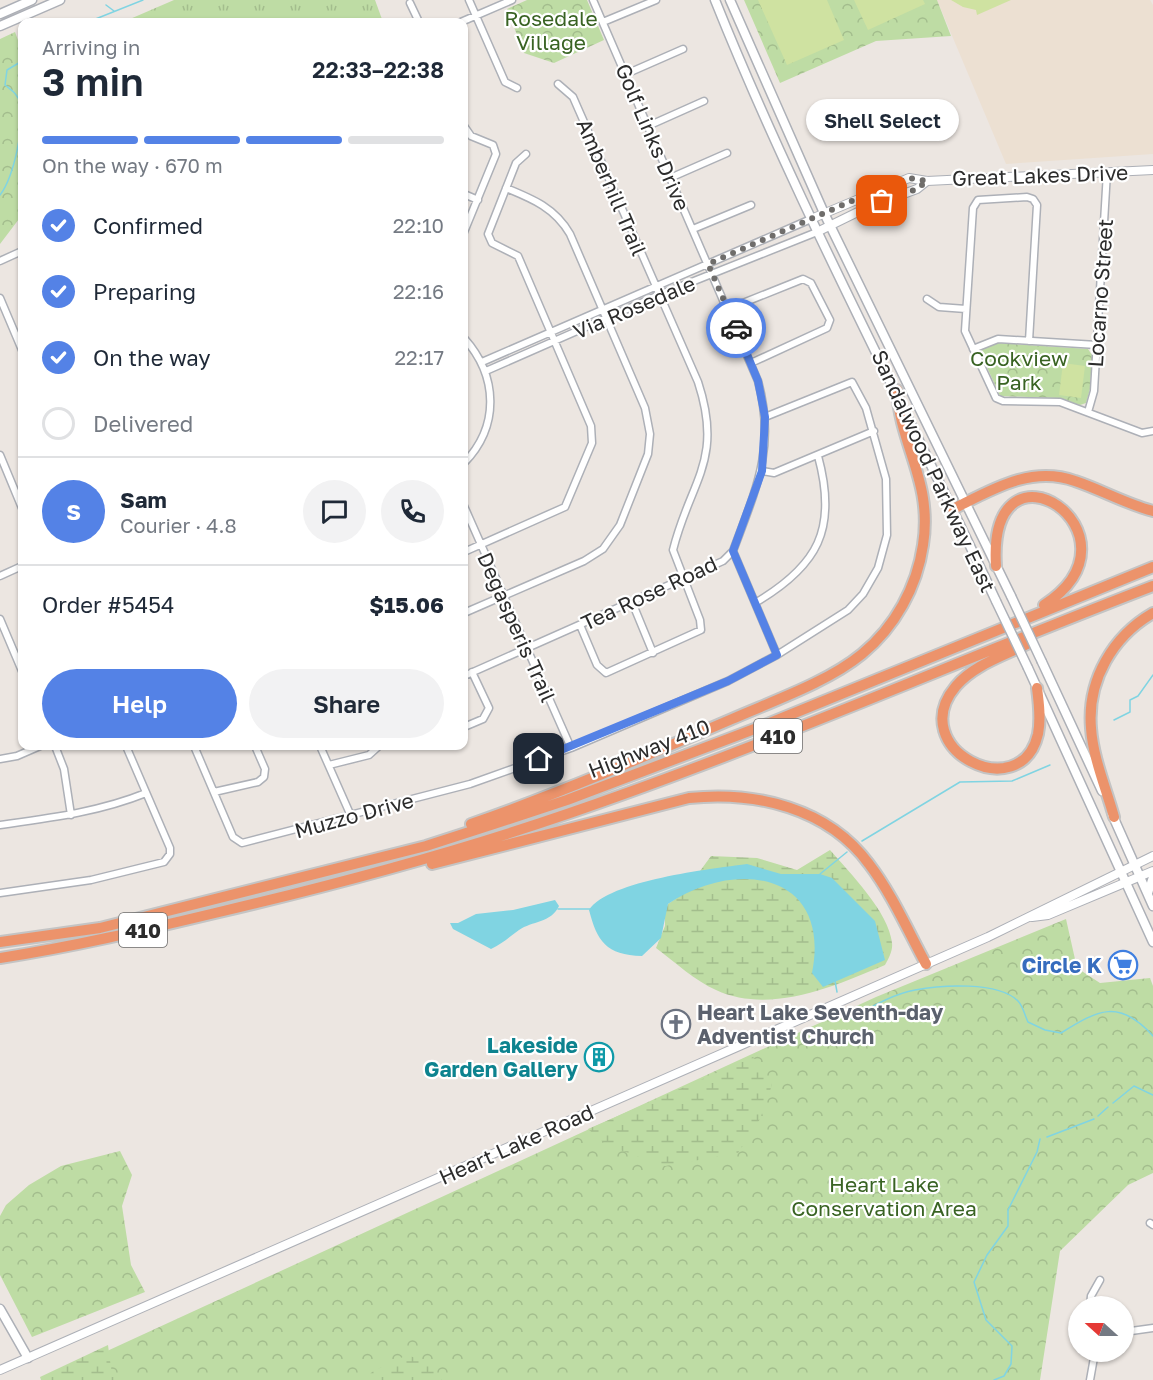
<!DOCTYPE html>
<html lang="en">
<head>
<meta charset="utf-8">
<style>
  :root { --surface:#fff; --page:#f2f2f3; --text:#1f2937; --muted:#747a83; --line:#e0e1e3; --accent:#5482e6 }
  body { margin:0; font-family:"Golos Text",sans-serif; background:var(--page); color:var(--text); height:100vh; display:flex; flex-direction:column; font-size:22px; white-space:nowrap }
  * { box-sizing:border-box; margin:0 }
  p { font-size:20px; color:var(--muted) }
  .icon { flex:none; width:33px; height:33px; fill:none; stroke:currentColor; stroke-width:2; stroke-linecap:round; stroke-linejoin:round }
  .map { position:relative; flex:1; overflow:hidden }
  .panel { position:absolute; left:18px; top:18px; width:450px; height:732px; display:flex; flex-direction:column; background:var(--surface); border-radius:12px; box-shadow:0 2px 4px #0004 }
  .panel>* { flex:none }
  .needle { width:39px; rotate:291deg }
  .controls { position:absolute; left:1068px; top:1296px; display:grid; gap:12px }
  .controls a { display:grid; place-items:center; width:66px; height:66px; border-radius:50%; background:var(--surface); box-shadow:0 2px 4px #0004; font-size:30px }
  .pin { position:absolute; display:grid; place-items:center; width:51px; height:51px; color:#fff; margin:-26px; border-radius:12px; box-shadow:0 3px 9px #0006 }
  .courier { position:absolute; display:grid; place-items:center; width:60px; height:60px; margin:-30px; border:4px solid #5482e6; border-radius:50%; background:#fff; color:#222; box-shadow:0 2px 8px #0007 }
  .bubble { position:absolute; height:42px; border-radius:21px; background:var(--surface); box-shadow:0 2px 4px #0004; font-size:20px; font-weight:600; line-height:42px; text-align:center }
  .summary em { font-style:normal; font-weight:600 }
  .summary div { display:flex; flex-direction:column-reverse }
  .summary { display:flex; align-items:center; justify-content:space-between; height:102px; padding:0 24px }
  h1 { font-size:39px; font-weight:600; line-height:45px }
  .bar { display:grid; grid-template-columns:repeat(4,1fr); gap:9px 6px; align-content:center; height:72px; padding:0 24px }
  .bar i { height:8px; border-radius:4px; background:var(--line) }
  .bar .active { background:var(--accent) }
  .bar p { grid-column:span 4 }
  .line { display:flex; align-items:center; gap:15px; padding:0 24px; border-top:2px solid var(--line) }
  .line div { flex:1 }
  .round { display:grid; place-items:center; flex:none; width:63px; height:63px; border-radius:32px; background:var(--page) }
  ol { padding:0 24px; list-style:none }
  li { display:flex; align-items:center; gap:18px; height:66px }
  li p { margin-inline-start:auto }
  li .icon { padding:6px; border-radius:50%; background:var(--accent); color:#fff; stroke-width:4 }
  li:last-child { color:var(--muted) }
  li i { width:33px; height:33px; border:3px solid var(--line); border-radius:50% }
  .primary-button { display:flex; gap:12px; margin-top:auto; padding:12px 24px }
  .primary-button a { flex:1; height:69px; border-radius:36px; background:var(--accent); color:#fff; font-size:24px; font-weight:600; line-height:69px; text-align:center }
  .primary-button a+a { background:var(--page); color:var(--text) }
  .map>svg:first-child { display:block }
</style>
</head>
<body>
<div class="map">
<svg width="1153" height="1380" viewBox="0 0 1153 1380">
  <defs>
    <pattern id="grass-tufts" width="24" height="20" patternUnits="userSpaceOnUse" patternTransform="scale(1.5)"><rect width="24" height="20" fill="#bedca4"/><path d="M3 7l-1-3M5 7V3M7 7l1-3M15 17l-1-3M17 17v-4M19 17l1-3" fill="none" stroke="#a3bd8d"/></pattern>
    <pattern id="forest-crowns" width="20" height="18" patternUnits="userSpaceOnUse" patternTransform="scale(1.5)"><rect width="20" height="18" fill="#bedca4"/><path d="M2 6a3 3 0 1 1 6 0M12 15a3 3 0 1 1 6 0" fill="none" stroke="#a3bd8d"/></pattern>
    <pattern id="wetland-marsh" width="20" height="14" patternUnits="userSpaceOnUse" patternTransform="scale(1.5)"><rect width="20" height="14" fill="#bedca4"/><path d="M1 5h8M5 5V1M11 12h8M15 12V8" fill="none" stroke="#a3bd8d"/></pattern>
  </defs>
  <rect width="100%" height="100%" fill="#ece6e1"/>
  <path fill="#ece0d2" d="M937 0H1150L1153 5V154L1006 164Z"/>
  <path fill="url(#grass-tufts)" d="M174 0H375L383 22H123Z"/>
  <path fill="url(#forest-crowns)" d="M527 0H587L604 40 554 63 524 53 507 9Z
    M744 0H937L951 36 876 41 780 83Z
    M15 32 22 51V215L0 244V39Z
    M998 343 1088 349 1092 355 1090 389 1086 403 1080 405 1056 398 1000 396 981 354 983 349Z
    M1066 919 1077 968 1100 983 1150 978 1153 986V1173L1128 1185 1060 1251 1040 1380H44L876 997Z
    M120 1151 132 1175 122 1206 131 1265 145 1292 32 1337 0 1275V1216L6 1205 29 1185 61 1166Z"/>
  <path fill="url(#wetland-marsh)" d="M830 850C849 872 889 912 892 943 893 950 889 958 885 965 835 986 770 1015 716 990 695 981 675 962 656 948L665 926V912L668 904 684 893 711 856 757 858 797 870Z
    M753 1057 763 1068 772 1085 760 1119 738 1153 665 1166 606 1145 588 1129Z
    M108 1345 111 1368 117 1380H41L40 1377Z
    M405 1356C421 1356 433 1369 442 1380H364L373 1371Z"/>
  <path fill="#cfe2a1" d="M758 0H827L844 40 787 65Z
    M854 0H923L925 4 868 30Z
    M951 0H1011L977 15 976 10 963 7Z
    M1063 363 1085 366 1081 398 1059 395Z"/>
  <path fill="#80d4e2" d="M747 864 781 874H820L832 878 875 921 885 960 823 987 812 973C832 872 735 858 668 904L661 938 642 956C606 955 597 941 589 910 609 880 711 869 747 864Z
    M555 900 559 906C551 923 532 921 519 930 509 937 502 944 491 949L453 929 450 923H458L476 914 513 910Z"/>
  <g fill="none" stroke-linecap="round" stroke-linejoin="round">
    <path stroke="#80d4e2" stroke-width="1.5" d="M106 5 114 11
      M88 22 143 0
      M0 195C14 177 25 124 20 103 18 94 11 90 5 85L7 70 22 61
      M1114 720 1130 712V700L1138 696 1153 675
      M862 841 960 782 1012 781 1050 765
      M820 874 847 852
      M558 909H592
      M835 981 837 992
      M846 1014 852 1019C870 1007 894 994 915 990 941 985 998 981 1018 1001 1023 1006 1025 1016 1028 1022L1045 1030 1061 1033C1098 1010 1119 998 1153 1036
      M1113 1103 1134 1086 1153 1095
      M1098 1116 1108 1107
      M1047 1137 1094 1119
      M994 1380 1004 1376 1011 1364 1012 1346 986 1320 974 1282 987 1255 1008 1226V1210L1037 1152 1040 1139"/>
    <g stroke="#adb0b7" stroke-width="9">
      <path id="minor" d="M469 0 505 82 517 88
        M410 3 419 22
        M461 22 512 0
        M603 22 656 0
        M626 74 683 49
        M558 84 573 97 698 382C724 461 690 481 673 550L700 620 701 630 606 673 597 665 580 625
        M464 126 471 136 493 145 496 154 464 232
        M648 126 704 101
        M670 178 727 153
        M464 194 478 200
        M693 229 751 205
        M0 261 22 251
        M0 298 22 350
        M927 299 939 307 966 309
        M728 309 803 279 811 283 830 320 827 328 751 363
        M464 338C498 376 500 426 464 463
        M1029 341 1037 205 1033 199 1027 197 978 200 973 208 965 331 996 398 1003 401 1060 402 1142 433 1153 431
        M973 349 998 339 1097 345
        M482 362 811 219
        M486 371 659 295 817 232
        M1088 412 1094 391 1107 172
        M0 455 22 508
        M762 471 774 473 874 431
        M464 506 571 748
        M733 551 777 655
        M464 552 565 507 592 443 591 426 518 256 492 243 488 234 516 163 526 154
        M0 576 22 566
        M632 602 653 653
        M755 603C818 566 838 529 818 456
        M464 613 584 561 603 549 620 525 648 454 650 434 645 408 570 234C555 208 533 199 506 188
        M0 619 22 671
        M464 676 723 561 733 551C756 489 776 448 758 381L593 0
        M464 727 483 719 489 708 472 672
        M55 746 64 769 71 815
        M194 746 233 837 242 843 470 784 571 748 728 681 777 655 848 610 863 594 878 568 887 535 886 479 866 408 852 382 765 417
        M320 746 351 816
        M0 759 17 756 40 746
        M329 765 369 755 379 746
        M214 792 258 782 264 777 265 769 255 746
        M0 825C50 818 99 812 146 793
        M0 893 91 880 164 862 170 854V848L126 746
        M1150 1223 1153 1225
        M1090 1306 1091 1296 1100 1280
        M1124 1332 1153 1328
        M1090 1380 1095 1352"/>
    </g>
    <g stroke="#adb0b7" stroke-width="10">
      <path id="tertiary" d="M811 219 909 178 927 181 1153 170
        M817 232 868 207 917 189 927 181
        M1032 917 1048 915 1153 871
        M0 1370 988 937 1153 856"/>
    </g>
    <g stroke="#adb0b7" stroke-width="11">
      <path id="secondary" d="M715 0C797 205 903 401 996 601
        M730 0 824 213 1011 596
        M0 14 32 0
        M0 26 60 0
        M1042 662 1102 791
        M1028 668 1153 942
        M1112 814 1153 906
        M1148 893 1153 877
        M0 1309 28 1358"/>
    </g>
    <g stroke="#c4c4c4" stroke-width="14">
      <path id="motorway" d="M953 509C991 490 1031 465 1075 481 1102 490 1126 504 1153 511
        M996 566C987 424 1153 534 1044 605
        M1027 644C1003 656 974 665 956 686 903 749 1021 808 1038 734 1041 719 1039 703 1037 688
        M1114 817C1106 788 1093 758 1091 728 1087 680 1113 636 1153 613
        M471 824C560 793 646 756 732 719 773 701 828 682 862 654 895 627 917 587 923 545 933 482 900 446 897 390
        M432 864 689 798C756 791 828 808 869 864 892 894 908 931 926 964
        M0 942 100 928 426 846 494 824 567 800 765 725 1153 567
        M0 958C72 947 144 930 215 913 334 885 451 854 567 814 766 746 957 661 1153 586"/>
    </g>
    <use href="#minor" stroke="#fff" stroke-width="6"/>
    <use href="#tertiary" stroke="#fff" stroke-width="8"/>
    <use href="#secondary" stroke="#fff" stroke-width="8"/>
    <use href="#motorway" stroke="#ec936b" stroke-width="10"/>
    <g stroke="#adb0b7" stroke-width="11" stroke-linecap="butt">
      <path id="secondary-bridge" d="M1011 596 1042 662
        M996 601 1028 668"/>
    </g>
    <use href="#secondary-bridge" stroke="#fff" stroke-width="8"/>
  </g>
  <g fill="none" stroke-linecap="round" stroke-linejoin="round">
    <path stroke="#6f6d6b" stroke-width="6" stroke-dasharray="0 10.8" d="M736 328 708 264 886 186 909 178 927 181 917 189 882 201"/>
    <path stroke="#5482e6" stroke-width="8" d="M539 759 728 681 777 655 733 551 762 471 765 417 758 381 736 328"/>
  </g>
  <defs>
    <g id="supermarket-ring" transform="scale(1.5)"><circle r="9.5" fill="#fff" stroke="#3f7fe0" stroke-width="1.5"/><path d="M-6-5.5h2.5l.6 2H6L4.5 2H-2.5L-4.4-4H-6ZM-1.5 3.2a1.3 1.3 0 1 0 .1 0ZM3 3.2a1.3 1.3 0 1 0 .1 0Z" fill="#3f7fe0"/></g>
    <g id="church-ring" transform="scale(1.5)"><circle r="9.5" fill="#fff" stroke="#6b7280" stroke-width="1.5"/><path d="M-1.2-6h2.4v3.5h3.3v2.4h-3.3V6h-2.4V-.1h-3.3v-2.4h3.3Z" fill="#6b7280"/></g>
    <g id="building-ring" transform="scale(1.5)"><circle r="9.5" fill="#fff" stroke="#0f9aa8" stroke-width="1.5"/><path d="M-4-6H4V6H1V3H-1V6H-4ZM-2.5-4.3h1.7v1.8h-1.7ZM.8-4.3h1.7v1.8H.8ZM-2.5-1h1.7V.8h-1.7ZM.8-1h1.7V.8H.8Z" fill="#0f9aa8"/></g>
  </defs>
  <g fill-rule="evenodd">
    <use href="#supermarket-ring" x="1123" y="965"/>
    <use href="#church-ring" x="676" y="1024"/>
    <use href="#building-ring" x="599" y="1057"/>
  </g>
  <g text-anchor="middle" dominant-baseline="central" stroke-width="4.5" stroke-linejoin="round" paint-order="stroke">
    <g fill="#fff" stroke="#6b6b6b" stroke-width="1.5">
      <rect x="754" y="719" width="48" height="34" rx="4.5"/>
      <rect x="119" y="913" width="48" height="34" rx="4.5"/>
    </g>
    <g font-size="20" font-weight="bold" fill="#2c2c2c">
      <text x="778" y="736">410</text>
      <text x="143" y="930">410</text>
    </g>
    <g font-size="21" fill="#396323" stroke="#fff">
      <text x="551" y="18">Rosedale<tspan x="551" dy="24">Village</tspan></text>
      <text x="1019" y="358">Cookview<tspan x="1019" dy="24">Park</tspan></text>
      <text x="884" y="1184">Heart Lake<tspan x="884" dy="24">Conservation Area</tspan></text>
    </g>
    <g font-size="21" fill="#2c2c2c" stroke="#fff">
      <text transform="translate(653 137) rotate(67)">Golf Links Drive</text>
      <text transform="translate(1040 175) rotate(-2)">Great Lakes Drive</text>
      <text transform="translate(612 187) rotate(67)">Amberhill Trail</text>
      <text transform="translate(1100 293) rotate(-86)">Locarno Street</text>
      <text transform="translate(634 307) rotate(-23)">Via Rosedale</text>
      <text transform="translate(934 471) rotate(65)">Sandalwood Parkway East</text>
      <text transform="translate(649 593) rotate(-25)">Tea Rose Road</text>
      <text transform="translate(517 627) rotate(66)">Degasperis Trail</text>
      <text transform="translate(649 748) rotate(-21)">Highway 410</text>
      <text transform="translate(354 815) rotate(-15)">Muzzo Drive</text>
      <text transform="translate(516 1144) rotate(-24)">Heart Lake Road</text>
    </g>
    <g font-size="21" font-weight="bold" fill="#366cbe" stroke="#fff" text-anchor="end">
      <text x="1102" y="965">Circle K</text>
    </g>
    <g font-size="21" font-weight="bold" fill="#5b616d" stroke="#fff" text-anchor="start">
      <text x="697" y="1012">Heart Lake Seventh-day<tspan x="697" dy="24">Adventist Church</tspan></text>
    </g>
    <g font-size="21" font-weight="bold" fill="#0d838f" stroke="#fff" text-anchor="end">
      <text x="578" y="1045">Lakeside<tspan x="578" dy="24">Garden Gallery</tspan></text>
    </g>
  </g>
</svg>
<div class="controls">
<a><svg class="needle" viewBox="-14 -14 28 28"><path d="M0-13l5 13h-10z" fill="#e53935"/><path d="M0 13l5-13h-10z" fill="#747a83"/></svg></a>
</div>
<div class="pin" style="left:882px;top:201px;background:#ea580c"><svg class="icon" aria-label="bag" viewBox="0 0 24 24"><path d="M5 8h14l-1 12H6zM9 8a3 3 0 0 1 6 0"/></svg></div>
<div class="pin" style="left:539px;top:759px;background:#1f2937"><svg class="icon" aria-label="home" viewBox="0 0 24 24"><path d="M3 11l9-7 9 7M6 9v11h12V9"/></svg></div>
<div class="courier" style="left:736px;top:328px"><svg class="icon" aria-label="car" viewBox="0 0 24 24"><path d="M5 17H2v-5l4-1 3-4h7l3 4 3 1v5h-3M9 17h6M6 11h13"/><circle cx="7" cy="17" r="2"/><circle cx="17" cy="17" r="2"/></svg></div>
<div class="bubble" style="left:806px;top:99px;width:153px">Shell Select</div>
<section class="panel">
<div class="summary"><div><h1>3 min</h1><p>Arriving in</p></div><em>22:33–22:38</em></div>
<div class="bar"><i class="active"></i><i class="active"></i><i class="active"></i><i></i><p>On the way · 670 m</p></div>
<ol>
<li><svg class="icon" aria-label="check" viewBox="0 0 24 24"><path d="M5 12l5 5 9-10"/></svg>Confirmed<p>22:10</p></li>
<li><svg class="icon" aria-label="check" viewBox="0 0 24 24"><path d="M5 12l5 5 9-10"/></svg>Preparing<p>22:16</p></li>
<li><svg class="icon" aria-label="check" viewBox="0 0 24 24"><path d="M5 12l5 5 9-10"/></svg>On the way<p>22:17</p></li>
<li><i></i>Delivered</li>
</ol>
<div class="line" style="height:108px"><b class="round" style="background:var(--accent);color:#fff">S</b><div><b>Sam</b><p>Courier · 4.8</p></div><a class="round"><svg class="icon" aria-label="chat" viewBox="0 0 24 24"><path d="M4 5h16v11H9l-5 4z"/></svg></a><a class="round"><svg class="icon" aria-label="phone" viewBox="0 0 24 24"><path d="M5 4h4l2 5-3 2q2 4 5 5l2-3 5 2v4C11 20 4 13 5 4z"/></svg></a></div>
<div class="line" style="height:78px"><div>Order #5454</div><b>$15.06</b></div>
<div class="primary-button"><a>Help</a><a>Share</a></div>
</section>
</div>
</body>
</html>
